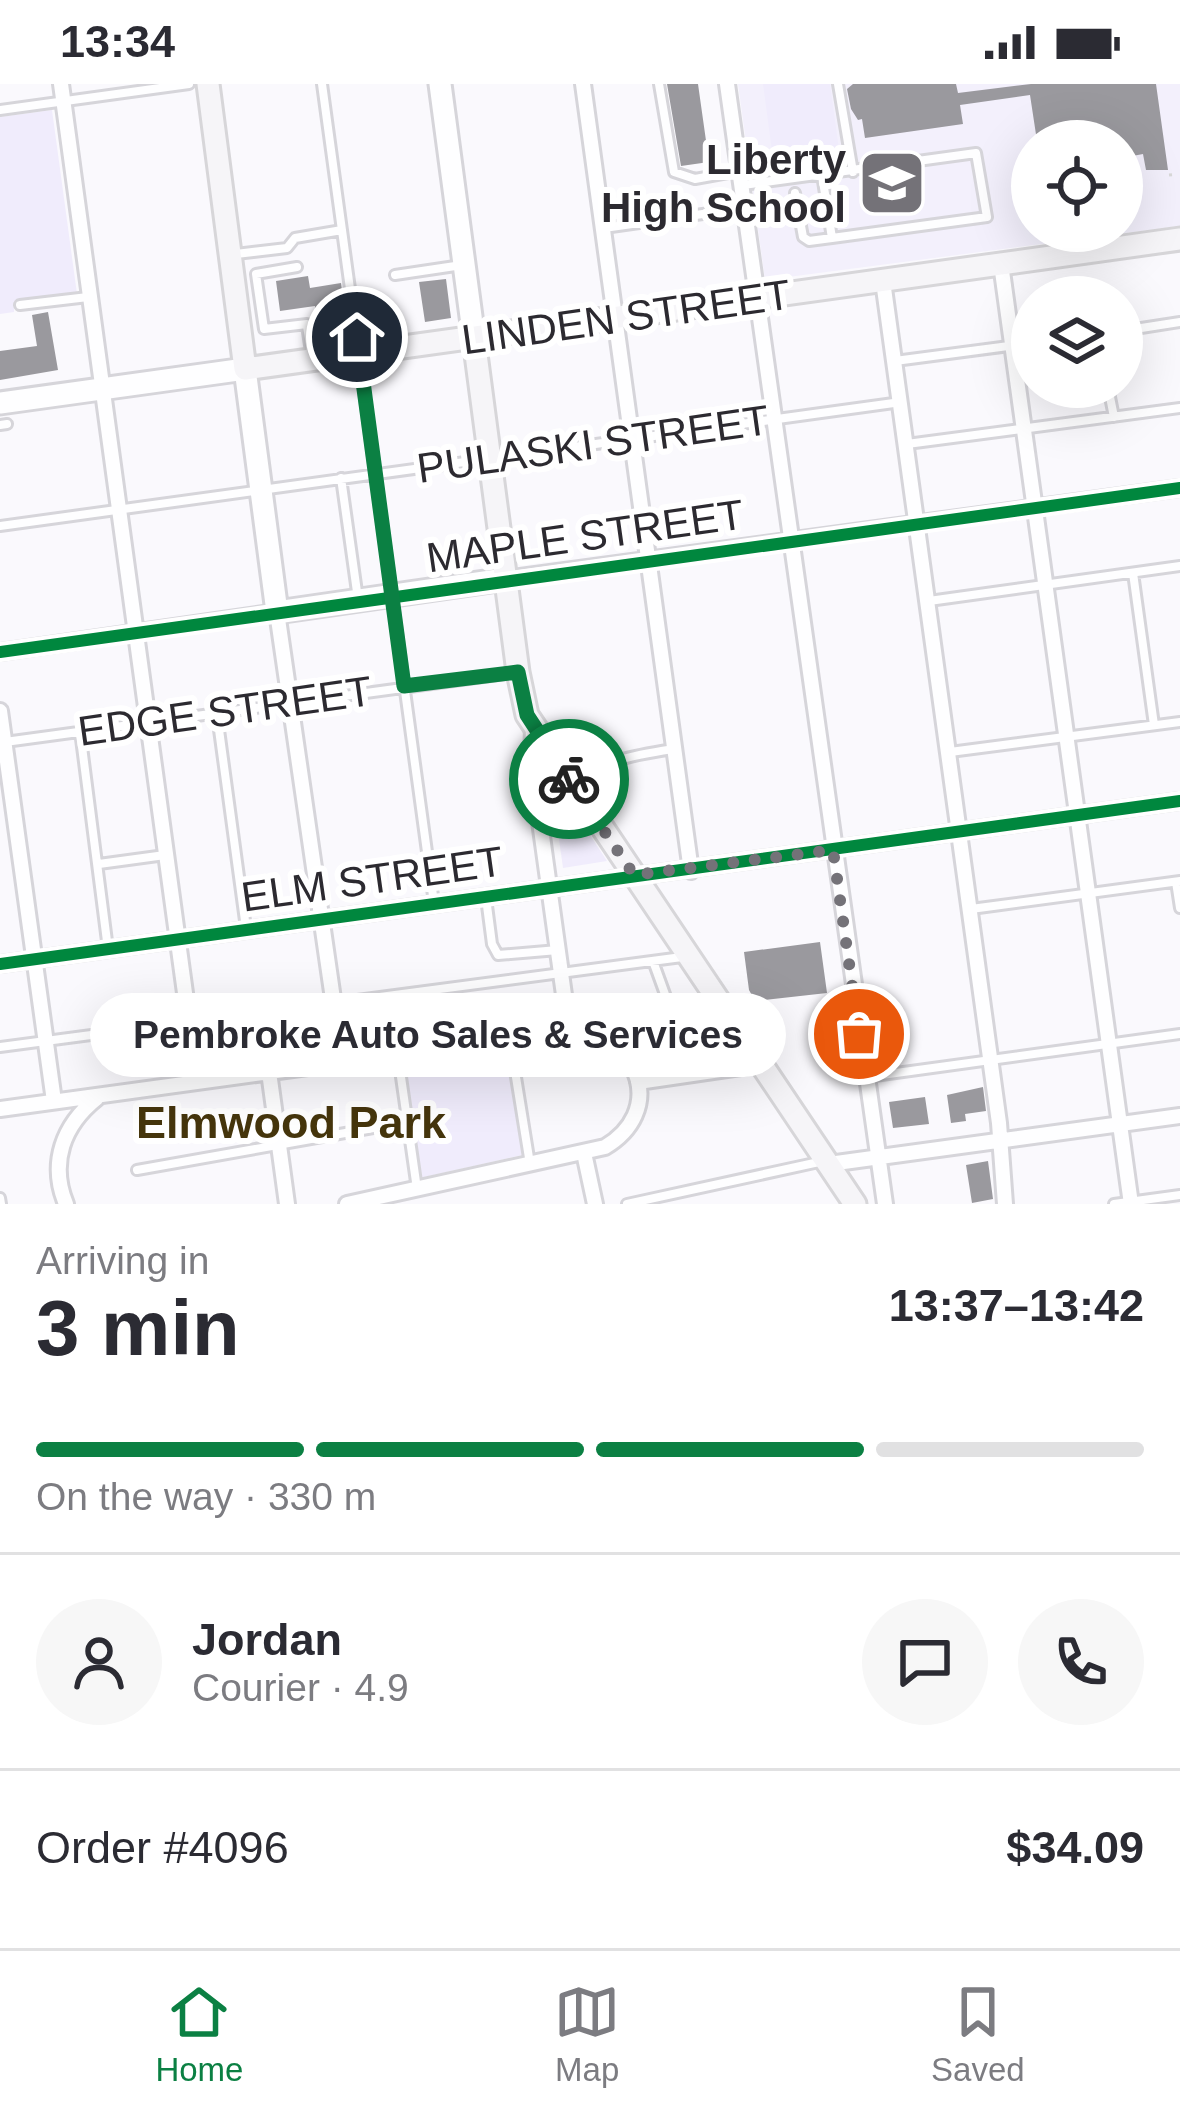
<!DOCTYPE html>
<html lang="en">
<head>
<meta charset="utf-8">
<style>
  :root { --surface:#fff; --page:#f7f7f7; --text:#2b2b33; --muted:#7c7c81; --line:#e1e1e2; --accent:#0b8043 }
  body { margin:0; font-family:Arial,sans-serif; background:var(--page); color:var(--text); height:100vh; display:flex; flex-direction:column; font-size:45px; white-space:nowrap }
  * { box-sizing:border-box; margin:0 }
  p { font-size:39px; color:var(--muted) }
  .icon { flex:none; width:66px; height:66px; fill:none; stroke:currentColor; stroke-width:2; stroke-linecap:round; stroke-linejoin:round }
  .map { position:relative; height:1120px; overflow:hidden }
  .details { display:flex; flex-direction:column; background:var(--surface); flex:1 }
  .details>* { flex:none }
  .fabs { position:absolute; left:1011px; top:36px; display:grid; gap:24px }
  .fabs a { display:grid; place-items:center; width:132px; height:132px; border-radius:50%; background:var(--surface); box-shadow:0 12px 48px #0002; font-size:60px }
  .pin { position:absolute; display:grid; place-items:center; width:102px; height:102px; color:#fff; margin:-51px; border:6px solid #fff; border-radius:50%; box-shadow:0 3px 12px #0007 }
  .courier { position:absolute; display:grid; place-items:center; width:120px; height:120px; margin:-60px; border:9px solid #0b8043; border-radius:50%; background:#fff; color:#222; box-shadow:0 3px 15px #0007 }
  .bubble { position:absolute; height:84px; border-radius:42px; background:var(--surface); box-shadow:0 12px 48px #0002; font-size:39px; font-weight:600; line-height:84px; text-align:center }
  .headline em { font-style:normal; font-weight:600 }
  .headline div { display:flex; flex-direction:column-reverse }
  .headline { display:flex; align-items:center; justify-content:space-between; height:204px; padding:0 36px }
  h1 { font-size:78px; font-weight:600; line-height:90px }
  .bar { display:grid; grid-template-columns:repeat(4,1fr); gap:18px 12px; align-content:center; height:144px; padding:0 36px }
  .bar i { height:15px; border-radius:9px; background:var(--line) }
  .bar .active { background:var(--accent) }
  .bar p { grid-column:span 4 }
  .line { display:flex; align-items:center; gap:30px; padding:0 36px; border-top:3px solid var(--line) }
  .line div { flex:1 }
  .round { display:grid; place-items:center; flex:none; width:126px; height:126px; border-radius:63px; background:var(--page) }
  .status { display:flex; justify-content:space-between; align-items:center; height:84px; padding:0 60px; background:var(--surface); direction:ltr }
  .status svg { height:33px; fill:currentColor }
  .tabs { display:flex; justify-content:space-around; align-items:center; height:168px; border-top:3px solid var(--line); background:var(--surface); font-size:33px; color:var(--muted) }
  .tabs a { display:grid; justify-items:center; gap:6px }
  .tabs .active { color:var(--accent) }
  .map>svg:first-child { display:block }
</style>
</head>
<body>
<div class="status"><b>13:34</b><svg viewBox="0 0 49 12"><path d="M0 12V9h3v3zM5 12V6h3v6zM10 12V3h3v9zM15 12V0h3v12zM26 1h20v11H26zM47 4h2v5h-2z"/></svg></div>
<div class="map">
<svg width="1180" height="1120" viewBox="0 0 1180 1120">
  <rect width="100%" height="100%" fill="#faf9fd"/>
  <path fill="#f3f0fc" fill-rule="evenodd" d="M738 0H1180V142L765 196ZM1032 57H1122V147H1032Z"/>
  <path fill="#f0ecfc" d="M763 0H830L840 73 774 82Z
    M52 26 77 210 14 217V228L0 230V33Z
    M558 714H566L607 777 563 784 554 719Z
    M507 965 522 1071 420 1094 405 979Z"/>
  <path fill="#9a999e" d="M667 0H698L709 78 681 82Z
    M853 0H956L958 9 1031 0H1156L1168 86H1146L1143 70 1122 74V57H1037L1030 11 960 21 963 40 865 54 862 35 858 36 851 25 847 5Z
    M308 192 310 204 341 199 345 230 317 234 315 222 280 227 276 197Z
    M446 195 451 234 425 238 419 198Z
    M48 228 58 286 0 296V267L37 262 32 231Z
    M820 858 827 909 755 917 749 906 744 868Z
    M983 1003 986 1027 965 1030 966 1037 951 1039 947 1011Z
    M925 1013 929 1040 893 1044 889 1018Z
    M988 1077 993 1115 972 1119 966 1081Z"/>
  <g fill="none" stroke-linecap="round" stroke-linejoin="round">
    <g stroke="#d6d5da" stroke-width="14">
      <path id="lane" d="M322 0 434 819
        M659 0 674 88 695 95 739 87
        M838 0 853 88
        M0 26 189 0
        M743 101 976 69 987 133 832 154 822 91
        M795 109 803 153 809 157 832 154
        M604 144 745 124
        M236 170 287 164 295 154 342 146
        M297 183 256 190 264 245 307 240 314 249 356 244
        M395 191 462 181
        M20 221 88 213
        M307 242 312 274
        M1122 247 1180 238
        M895 277 1032 259
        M1108 303 1114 333
        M0 341 7 340
        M907 360 1180 324
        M341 394 358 515
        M0 442 901 318
        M1133 489 1154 641
        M929 517 1180 482
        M217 631 246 844
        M80 647 108 865
        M5 658 513 589
        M950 668 1180 638
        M574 700C606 675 635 671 674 665
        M99 780 165 771
        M1176 798 1180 824
        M486 814 492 860 498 871 558 866
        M971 825 1180 797
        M653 877 670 924
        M510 956 530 1080
        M0 963 682 873
        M398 972 417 1105
        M679 992 670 924 694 920 712 910
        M867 993 1180 950
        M137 1086 407 1038
        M0 1114 1 1120
        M627 1120 819 1078
        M1114 1120 1180 1111"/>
    </g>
    <g stroke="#d6d5da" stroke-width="20">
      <path id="street" d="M61 0 197 997
        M583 0 691 787
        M727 0 885 1120
        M1001 180 1131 1120
        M883 197 999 1039 1005 1120
        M505 495 1180 404
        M0 568 277 528 342 977
        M0 627 54 1017
        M533 642 532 680 569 947
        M0 880 1180 717
        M269 988 287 1120
        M638 998 761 980
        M0 1025 578 946C642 957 664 1028 605 1063L347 1120
        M584 1069 595 1120
        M829 1080 1180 1032
        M66 1120C49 1079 63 1041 97 1014"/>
    </g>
    <g stroke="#d6d5da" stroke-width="27">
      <path id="secondary" d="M440 0 474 255
        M0 319 245 285 277 528 505 495"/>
    </g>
    <g stroke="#d7d6d9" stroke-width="27">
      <path id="primary" d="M208 0 245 285 1180 155
        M474 255 518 588 527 631 855 1120"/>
    </g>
    <path stroke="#d8d8d8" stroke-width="3" stroke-dasharray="3 9" stroke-linecap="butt" d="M1026 69 1032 68
      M1169 91 1179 90
      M1030 110H1032"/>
    <use href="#lane" stroke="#fefeff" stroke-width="8"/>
    <use href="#street" stroke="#fefeff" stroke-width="14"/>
    <use href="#secondary" stroke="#fefeff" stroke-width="21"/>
    <use href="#primary" stroke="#f6f5f8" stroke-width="21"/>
    <g stroke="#fff" stroke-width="20">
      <path id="cycleway" d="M0 568 1180 404
        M0 880 1180 717"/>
    </g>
    <use href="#cycleway" stroke="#00873e" stroke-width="12"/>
  </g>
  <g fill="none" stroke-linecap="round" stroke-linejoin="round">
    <path stroke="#747278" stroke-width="12" stroke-dasharray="0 21.6" d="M569 695 634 791 833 766 859 950"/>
    <path stroke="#0b8043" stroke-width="15" d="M357 253 404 602 518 588 527 631 569 695"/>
  </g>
  <defs>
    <g id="school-square" transform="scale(3.45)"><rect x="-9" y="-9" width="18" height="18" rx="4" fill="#747278" stroke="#fff"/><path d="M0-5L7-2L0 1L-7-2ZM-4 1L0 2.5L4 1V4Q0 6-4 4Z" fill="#fff"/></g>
  </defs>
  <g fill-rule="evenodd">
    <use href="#school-square" x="892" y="99"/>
  </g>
  <g text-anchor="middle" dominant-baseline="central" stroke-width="12" stroke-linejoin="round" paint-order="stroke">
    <g font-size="42" font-weight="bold" fill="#2c2a30" stroke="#fff" text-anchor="end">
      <text x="846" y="75">Liberty<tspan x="846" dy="48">High School</tspan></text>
    </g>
    <g font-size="42" fill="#2c2a30" stroke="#fff">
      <text transform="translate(626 233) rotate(-8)">LINDEN STREET</text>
      <text transform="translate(593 360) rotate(-8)">PULASKI STREET</text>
      <text transform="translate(585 452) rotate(-8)">MAPLE STREET</text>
      <text transform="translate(225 627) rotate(-8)">EDGE STREET</text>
      <text transform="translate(372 795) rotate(-8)">ELM STREET</text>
    </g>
    <g font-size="45" font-weight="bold" fill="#45350c" stroke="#fff">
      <text x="291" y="1038">Elmwood Park</text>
    </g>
  </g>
</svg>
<div class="fabs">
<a><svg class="icon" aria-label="locate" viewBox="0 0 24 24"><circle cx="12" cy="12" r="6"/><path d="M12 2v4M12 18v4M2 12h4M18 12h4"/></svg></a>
<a><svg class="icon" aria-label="layers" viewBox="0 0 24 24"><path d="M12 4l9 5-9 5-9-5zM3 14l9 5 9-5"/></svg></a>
</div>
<div class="pin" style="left:859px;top:950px;background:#ea580c"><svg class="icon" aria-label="bag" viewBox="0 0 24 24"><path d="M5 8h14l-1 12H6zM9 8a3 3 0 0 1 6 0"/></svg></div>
<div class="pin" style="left:357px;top:253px;background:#1f2937"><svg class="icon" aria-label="home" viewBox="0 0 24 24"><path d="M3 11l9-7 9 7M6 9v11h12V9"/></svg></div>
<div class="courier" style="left:569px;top:695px"><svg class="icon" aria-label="bike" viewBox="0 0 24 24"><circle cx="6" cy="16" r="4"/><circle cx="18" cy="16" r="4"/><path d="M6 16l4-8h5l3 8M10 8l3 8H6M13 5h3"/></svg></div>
<div class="bubble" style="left:90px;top:909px;width:696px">Pembroke Auto Sales &amp; Services</div>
</div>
<section class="details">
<div class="headline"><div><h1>3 min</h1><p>Arriving in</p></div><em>13:37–13:42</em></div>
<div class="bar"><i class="active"></i><i class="active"></i><i class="active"></i><i></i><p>On the way · 330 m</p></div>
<div class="line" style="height:216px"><a class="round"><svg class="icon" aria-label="person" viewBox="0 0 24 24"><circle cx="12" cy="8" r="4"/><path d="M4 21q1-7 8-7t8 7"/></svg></a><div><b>Jordan</b><p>Courier · 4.9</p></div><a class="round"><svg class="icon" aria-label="chat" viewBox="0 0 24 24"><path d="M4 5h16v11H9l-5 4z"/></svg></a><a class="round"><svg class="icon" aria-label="phone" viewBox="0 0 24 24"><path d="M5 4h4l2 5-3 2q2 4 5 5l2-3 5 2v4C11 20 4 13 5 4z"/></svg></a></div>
<div class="line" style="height:156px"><div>Order #4096</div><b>$34.09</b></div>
</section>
<nav class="tabs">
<a class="active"><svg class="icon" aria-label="home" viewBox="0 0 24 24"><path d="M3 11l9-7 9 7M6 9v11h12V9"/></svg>Home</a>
<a><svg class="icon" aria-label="map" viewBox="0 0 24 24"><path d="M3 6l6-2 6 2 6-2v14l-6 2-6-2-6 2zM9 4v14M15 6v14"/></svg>Map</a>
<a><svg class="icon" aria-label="saved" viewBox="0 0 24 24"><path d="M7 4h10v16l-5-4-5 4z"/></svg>Saved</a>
</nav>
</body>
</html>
